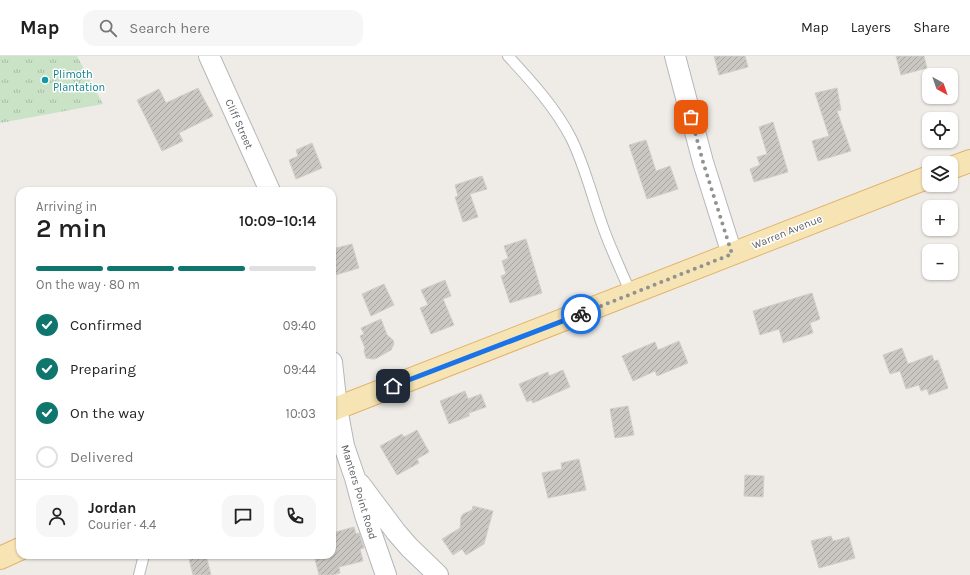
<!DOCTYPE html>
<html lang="en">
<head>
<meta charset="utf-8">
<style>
  :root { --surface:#fff; --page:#f6f6f6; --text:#222; --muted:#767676; --line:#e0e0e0; --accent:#0f766e }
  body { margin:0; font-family:Karla,sans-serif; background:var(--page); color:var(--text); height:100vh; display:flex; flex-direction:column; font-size:15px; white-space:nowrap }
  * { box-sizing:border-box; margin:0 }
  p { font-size:13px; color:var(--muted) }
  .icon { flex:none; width:22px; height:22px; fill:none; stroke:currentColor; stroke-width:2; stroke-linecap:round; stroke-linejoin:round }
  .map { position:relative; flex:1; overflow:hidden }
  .side { position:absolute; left:16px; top:131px; width:320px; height:372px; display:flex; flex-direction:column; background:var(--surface); border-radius:12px; box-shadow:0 1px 3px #0004 }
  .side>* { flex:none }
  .needle { width:26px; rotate:140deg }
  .fabs { position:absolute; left:922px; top:12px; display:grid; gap:8px }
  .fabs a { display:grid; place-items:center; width:36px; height:36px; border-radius:8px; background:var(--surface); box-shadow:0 1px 3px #0004; font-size:20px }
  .pin { position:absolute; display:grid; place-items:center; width:34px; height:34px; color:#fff; margin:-17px; border-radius:8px; box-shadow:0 2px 6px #0006 }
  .courier { position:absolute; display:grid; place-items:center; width:40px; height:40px; margin:-20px; border:3px solid #1a73e8; border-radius:50%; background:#fff; color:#222; box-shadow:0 1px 5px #0007 }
  .head em { font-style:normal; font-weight:600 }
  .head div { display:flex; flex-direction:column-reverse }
  .head { display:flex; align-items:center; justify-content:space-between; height:68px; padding:0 20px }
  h1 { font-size:26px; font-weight:600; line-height:30px }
  .bar { display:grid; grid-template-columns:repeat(4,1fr); gap:6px 4px; align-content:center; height:48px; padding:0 20px }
  .bar i { height:5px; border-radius:3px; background:var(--line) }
  .bar .selected { background:var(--accent) }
  .bar p { grid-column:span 4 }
  .line { display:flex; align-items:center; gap:10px; padding:0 20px; border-top:1px solid var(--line) }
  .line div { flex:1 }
  .round { display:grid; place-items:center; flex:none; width:42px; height:42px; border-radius:12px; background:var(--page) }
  ol { padding:0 20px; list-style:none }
  li { display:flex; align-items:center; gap:12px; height:44px }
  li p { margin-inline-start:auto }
  li .icon { padding:4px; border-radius:50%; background:var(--accent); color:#fff; stroke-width:4 }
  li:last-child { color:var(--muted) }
  li i { width:22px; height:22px; border:2px solid var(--line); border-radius:50% }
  header { display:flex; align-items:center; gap:24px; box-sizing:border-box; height:56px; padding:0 20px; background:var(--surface); border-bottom:1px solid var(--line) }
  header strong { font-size:19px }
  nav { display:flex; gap:22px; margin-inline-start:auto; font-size:14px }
  .search { width:280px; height:36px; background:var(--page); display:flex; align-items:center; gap:10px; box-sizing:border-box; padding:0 14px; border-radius:12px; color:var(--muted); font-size:15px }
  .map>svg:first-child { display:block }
</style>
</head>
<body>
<header>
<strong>Map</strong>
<div class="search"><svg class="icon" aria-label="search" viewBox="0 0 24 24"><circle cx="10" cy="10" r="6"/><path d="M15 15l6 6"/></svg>Search here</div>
<nav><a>Map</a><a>Layers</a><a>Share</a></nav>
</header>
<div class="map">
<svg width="970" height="519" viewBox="0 0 970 519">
  <defs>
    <pattern id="grass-tufts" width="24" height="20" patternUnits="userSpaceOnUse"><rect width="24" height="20" fill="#cae3c7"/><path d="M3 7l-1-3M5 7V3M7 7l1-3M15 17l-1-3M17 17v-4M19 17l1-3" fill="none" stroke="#a7bba5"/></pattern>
    <pattern id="building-hatch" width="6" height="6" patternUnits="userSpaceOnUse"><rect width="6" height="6" fill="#cac7c3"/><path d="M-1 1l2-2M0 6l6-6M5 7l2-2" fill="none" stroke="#a7a5a2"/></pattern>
  </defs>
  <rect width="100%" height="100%" fill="#efece7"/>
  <path fill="url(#grass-tufts)" d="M0 0H77L103 48 0 67Z"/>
  <path fill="url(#building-hatch)" stroke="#d3cdc6" d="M714 0H745L748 11 719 19Z
    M896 0H924L927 12 901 19Z
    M198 32 213 60 179 77 183 85 162 95 137 44 159 33 166 47Z
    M837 32 841 54 837 55 851 95 818 105 812 85 829 80 815 37Z
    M773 66 788 116 754 126 750 113 760 109 757 101 767 98 759 71Z
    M646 84 656 115 670 110 678 133 647 143 629 89Z
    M312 87 322 112 296 123 289 104 298 100 296 94Z
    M482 120 487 133 470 138 478 161 463 166 455 141 458 140 455 129Z
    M526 183 542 237 510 247 501 220 506 218 502 205 508 202 504 190Z
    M352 188 359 212 332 220V193Z
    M445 224 451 240 443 243 454 269 431 278 420 252 428 249 421 234Z
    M384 228 394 249 371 260 362 238Z
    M812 237 820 263 810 267 813 277 783 287 779 273 760 279 753 255Z
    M381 263 387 279 393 284 394 288 391 294 375 303H372L366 302 364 295 365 292 360 280 364 278 361 272Z
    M679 285 688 307 657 320 655 315 633 325 622 300 655 286 658 294Z
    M902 292 908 308 932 299 934 305 938 304 948 332 929 339 927 333 921 335 919 329 906 333 900 315 890 318 883 299Z
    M563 314 570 331 533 347 531 344 527 346 519 328 548 316 549 320Z
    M465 335 468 343 481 338 486 351 469 357V360L449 368 440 345Z
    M628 350 634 379 615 382 610 353Z
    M417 374 429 396 417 403 419 407 397 419 380 390 402 378 404 381Z
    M579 403 586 434 548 442 542 417 562 413 561 407Z
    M745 419 764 420 763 441 744 440Z
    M473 450 493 455 484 488 466 499 462 493 453 499 442 483 460 472 461 461 463 458 472 454Z
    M354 471 356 478 359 477 364 492 360 493 363 505 339 511 340 517 332 519H319L315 503 332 499V477Z
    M831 480 833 485 849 481 855 502 819 512 811 485Z
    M188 499H206L211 519H193Z"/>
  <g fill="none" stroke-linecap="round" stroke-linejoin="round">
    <g stroke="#b4b7ba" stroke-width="12">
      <path id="service" d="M508 0C531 25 555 51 571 82 585 110 592 141 603 171 611 194 622 216 631 238
        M139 519 144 499"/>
    </g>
    <g stroke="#b4b7ba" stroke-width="22">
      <path id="minor" d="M209 0 270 135
        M675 0 703 106 732 198
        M332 306 337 352 344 390 355 422 365 459 386 519
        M360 428 396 476 409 491 438 519"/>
    </g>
    <g stroke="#e2b46d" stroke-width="24">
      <path id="primary" d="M951 112 970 105
        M332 354 929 121
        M0 502 20 493"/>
    </g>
    <use href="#service" stroke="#fff" stroke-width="10"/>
    <use href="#minor" stroke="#fff" stroke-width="20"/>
    <use href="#primary" stroke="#f6e4b5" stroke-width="22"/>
  </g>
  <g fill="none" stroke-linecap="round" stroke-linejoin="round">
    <path stroke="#919292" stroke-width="4" stroke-dasharray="0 7.2" d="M581 258 732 198 703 106 691 61"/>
    <path stroke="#1a73e8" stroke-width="5" d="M393 330 581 258"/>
  </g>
  <circle fill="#0f9aa8" stroke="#fff" stroke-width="1.5" cx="45" cy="24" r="4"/>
  <g text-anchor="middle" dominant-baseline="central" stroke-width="3" stroke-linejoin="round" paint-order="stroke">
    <g font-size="11" fill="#0d838f" stroke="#fff" text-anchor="start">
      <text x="53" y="18">Plimoth<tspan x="53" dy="13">Plantation</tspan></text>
    </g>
    <g font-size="11" fill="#5e6265" stroke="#fff">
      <text transform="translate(239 68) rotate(66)">Cliff Street</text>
      <text transform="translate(787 176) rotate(-22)">Warren Avenue</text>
      <text transform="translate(359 436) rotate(73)">Manters Point Road</text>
    </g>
  </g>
</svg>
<div class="fabs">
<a><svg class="needle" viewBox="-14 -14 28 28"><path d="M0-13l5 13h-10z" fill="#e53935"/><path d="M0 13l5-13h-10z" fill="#767676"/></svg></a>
<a><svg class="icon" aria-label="locate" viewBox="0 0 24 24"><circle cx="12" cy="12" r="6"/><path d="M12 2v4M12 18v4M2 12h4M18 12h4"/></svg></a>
<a><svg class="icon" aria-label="layers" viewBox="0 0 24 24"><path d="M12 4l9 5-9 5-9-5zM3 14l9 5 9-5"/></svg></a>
<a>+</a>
<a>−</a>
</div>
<div class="pin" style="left:691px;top:61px;background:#ea580c"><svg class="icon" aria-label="bag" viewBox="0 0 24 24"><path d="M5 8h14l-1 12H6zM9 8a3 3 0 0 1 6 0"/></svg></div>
<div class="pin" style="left:393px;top:330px;background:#1f2937"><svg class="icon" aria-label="home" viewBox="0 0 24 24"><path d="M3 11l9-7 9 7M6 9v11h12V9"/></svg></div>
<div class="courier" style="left:581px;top:258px"><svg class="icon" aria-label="bike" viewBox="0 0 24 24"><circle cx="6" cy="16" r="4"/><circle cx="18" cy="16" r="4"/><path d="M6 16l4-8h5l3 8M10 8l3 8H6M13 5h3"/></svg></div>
<section class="side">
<div class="head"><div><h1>2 min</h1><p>Arriving in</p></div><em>10:09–10:14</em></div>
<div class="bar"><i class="selected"></i><i class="selected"></i><i class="selected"></i><i></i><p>On the way · 80 m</p></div>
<ol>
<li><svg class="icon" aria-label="check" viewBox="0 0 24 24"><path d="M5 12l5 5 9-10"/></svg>Confirmed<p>09:40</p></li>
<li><svg class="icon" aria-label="check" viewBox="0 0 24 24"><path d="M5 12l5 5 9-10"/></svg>Preparing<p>09:44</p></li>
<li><svg class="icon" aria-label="check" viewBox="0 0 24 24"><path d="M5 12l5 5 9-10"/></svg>On the way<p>10:03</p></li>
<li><i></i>Delivered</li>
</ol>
<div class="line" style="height:72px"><a class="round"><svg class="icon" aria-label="person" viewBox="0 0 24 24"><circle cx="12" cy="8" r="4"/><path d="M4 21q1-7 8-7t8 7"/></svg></a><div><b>Jordan</b><p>Courier · 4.4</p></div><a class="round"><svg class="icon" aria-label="chat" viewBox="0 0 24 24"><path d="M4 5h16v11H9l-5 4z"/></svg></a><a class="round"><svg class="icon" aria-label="phone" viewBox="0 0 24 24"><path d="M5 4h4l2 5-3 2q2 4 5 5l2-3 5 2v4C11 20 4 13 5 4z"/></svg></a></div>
</section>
</div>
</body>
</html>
